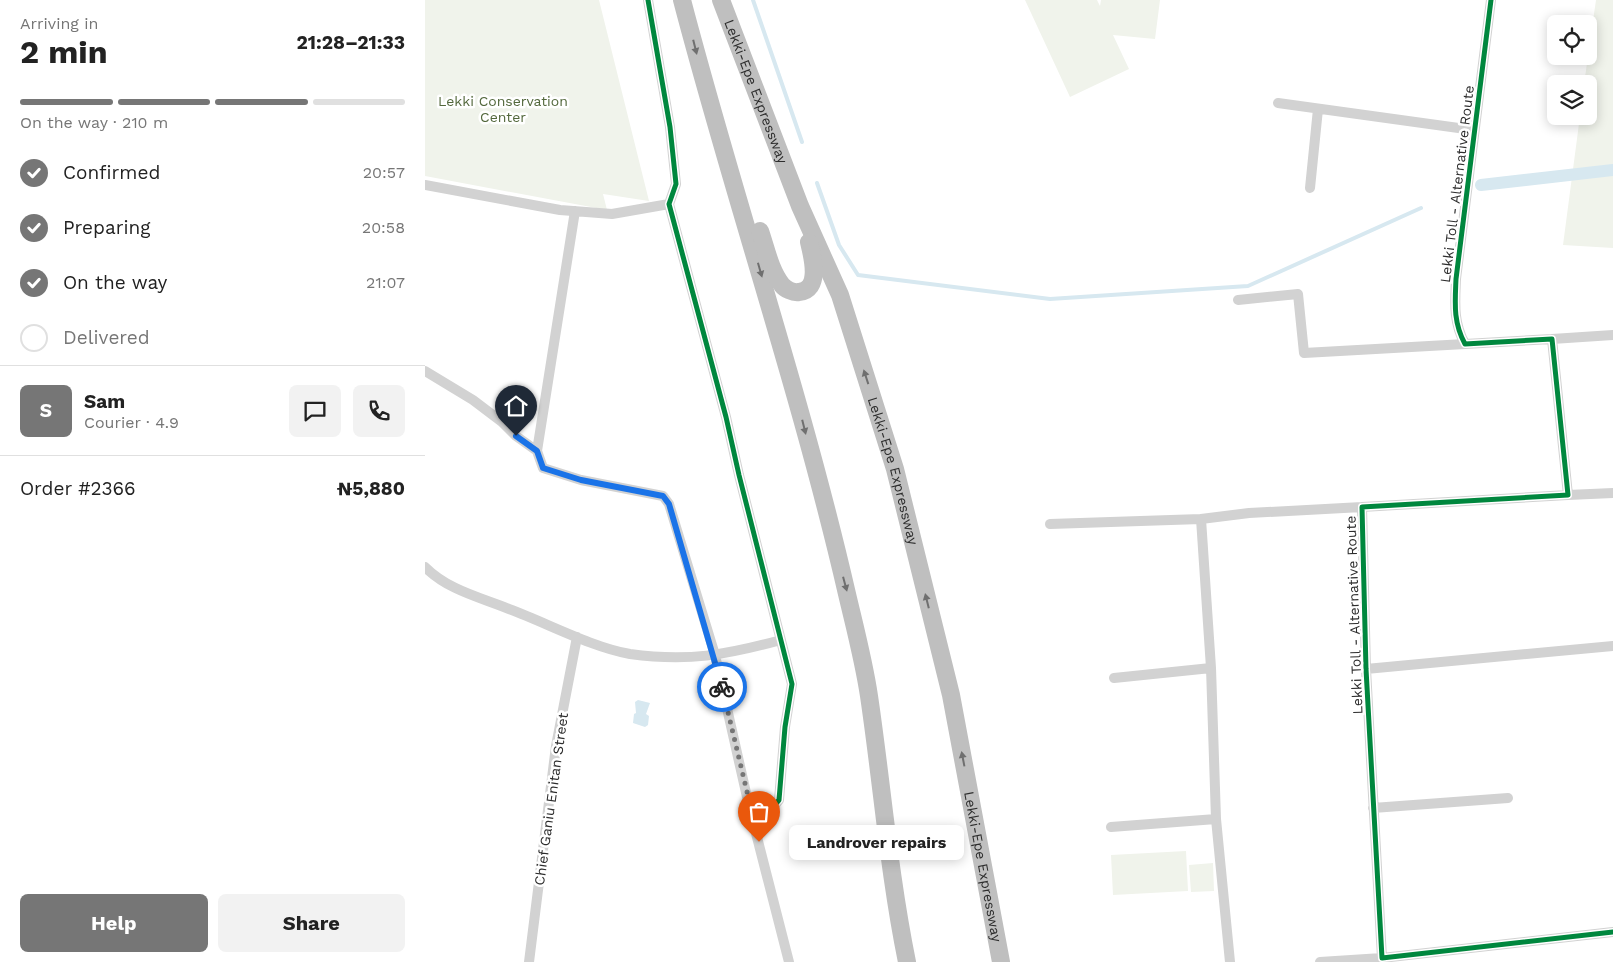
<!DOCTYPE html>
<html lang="en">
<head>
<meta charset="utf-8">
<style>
  :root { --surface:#fff; --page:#f2f2f2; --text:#222; --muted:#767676; --line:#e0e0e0; --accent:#767676 }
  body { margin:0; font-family:"Work Sans",sans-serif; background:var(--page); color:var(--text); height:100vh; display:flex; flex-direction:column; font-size:19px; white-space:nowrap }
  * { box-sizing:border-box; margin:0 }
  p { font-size:16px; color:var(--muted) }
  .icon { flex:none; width:28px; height:28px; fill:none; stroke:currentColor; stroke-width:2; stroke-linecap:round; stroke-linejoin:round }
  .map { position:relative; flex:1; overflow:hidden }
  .side { display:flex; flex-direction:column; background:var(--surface); width:425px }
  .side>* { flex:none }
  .controls { position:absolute; left:1122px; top:15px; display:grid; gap:10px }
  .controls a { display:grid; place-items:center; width:50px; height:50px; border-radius:8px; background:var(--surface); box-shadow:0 2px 12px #0003; font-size:25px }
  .pin { position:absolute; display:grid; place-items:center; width:42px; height:42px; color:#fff; margin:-51px -21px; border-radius:50% 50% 50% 0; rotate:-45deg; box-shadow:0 0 5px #0007 }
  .pin .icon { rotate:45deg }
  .courier { position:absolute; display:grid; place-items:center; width:50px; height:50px; margin:-25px; border:4px solid #1a73e8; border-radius:50%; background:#fff; color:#222; box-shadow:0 1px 6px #0007 }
  .bubble { position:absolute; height:35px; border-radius:8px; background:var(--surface); box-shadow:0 2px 12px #0003; font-size:16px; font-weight:700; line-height:35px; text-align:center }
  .overview em { font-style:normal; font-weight:700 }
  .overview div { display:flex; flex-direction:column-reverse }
  .overview { display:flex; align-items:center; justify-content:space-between; height:85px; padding:0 20px }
  h1 { font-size:32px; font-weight:700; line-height:38px }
  .bar { display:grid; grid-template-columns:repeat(4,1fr); gap:8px 5px; align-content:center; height:60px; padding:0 20px }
  .bar i { height:6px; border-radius:4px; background:var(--line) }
  .bar .current { background:var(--accent) }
  .bar p { grid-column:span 4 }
  .line { display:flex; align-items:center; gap:12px; padding:0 20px; border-top:1px solid var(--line) }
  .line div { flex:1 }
  .round { display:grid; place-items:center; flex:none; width:52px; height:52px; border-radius:8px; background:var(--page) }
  ol { padding:0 20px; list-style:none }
  li { display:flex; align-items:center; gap:15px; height:55px }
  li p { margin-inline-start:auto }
  li .icon { padding:5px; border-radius:50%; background:var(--accent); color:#fff; stroke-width:4 }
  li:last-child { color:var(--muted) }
  li i { width:28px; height:28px; border:2px solid var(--line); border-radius:50% }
  .button { display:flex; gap:10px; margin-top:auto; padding:10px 20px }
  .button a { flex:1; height:58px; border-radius:8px; background:var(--accent); color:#fff; font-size:20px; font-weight:700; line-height:58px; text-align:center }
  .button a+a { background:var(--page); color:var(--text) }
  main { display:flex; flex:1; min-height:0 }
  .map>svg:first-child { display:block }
</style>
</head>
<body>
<main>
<section class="side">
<div class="overview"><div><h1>2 min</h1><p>Arriving in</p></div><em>21:28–21:33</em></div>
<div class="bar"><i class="current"></i><i class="current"></i><i class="current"></i><i></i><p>On the way · 210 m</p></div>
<ol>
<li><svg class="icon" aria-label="check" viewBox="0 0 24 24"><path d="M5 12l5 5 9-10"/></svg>Confirmed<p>20:57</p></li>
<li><svg class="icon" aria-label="check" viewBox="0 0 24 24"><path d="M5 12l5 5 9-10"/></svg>Preparing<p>20:58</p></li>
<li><svg class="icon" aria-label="check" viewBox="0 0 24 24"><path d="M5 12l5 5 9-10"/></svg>On the way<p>21:07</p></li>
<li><i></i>Delivered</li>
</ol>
<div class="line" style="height:90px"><b class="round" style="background:var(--accent);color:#fff">S</b><div><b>Sam</b><p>Courier · 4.9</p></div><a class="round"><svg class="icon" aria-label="chat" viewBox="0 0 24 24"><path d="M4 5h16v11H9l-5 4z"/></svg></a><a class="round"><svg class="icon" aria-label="phone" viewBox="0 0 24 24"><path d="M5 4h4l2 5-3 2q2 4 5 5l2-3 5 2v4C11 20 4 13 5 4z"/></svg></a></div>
<div class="line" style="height:65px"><div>Order #2366</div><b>₦5,880</b></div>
<div class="button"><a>Help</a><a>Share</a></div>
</section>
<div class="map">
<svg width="1188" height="962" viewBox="0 0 1188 962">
  <rect width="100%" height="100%" fill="#fff"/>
  <path fill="#f0f3eb" d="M0 0H174L224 201 178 194 182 210 0 176Z
    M600 0H672L675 6 676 0H735L730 39 688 35 704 69 645 97Z
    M1171 0H1188V248L1138 245 1155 116H1164V84H1159Z
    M761 851 763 891 688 895 686 855Z
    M788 863 789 891 766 892 764 865Z"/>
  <path fill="#d7e8f0" d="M213 700 225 703 221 714 224 716 223 725 220 727 208 723 209 714 211 713 210 702Z"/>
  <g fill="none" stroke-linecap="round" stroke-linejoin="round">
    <path stroke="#d7e8f0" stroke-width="4" d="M328 0 377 142
      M392 183 414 245 433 275 625 299 823 286 996 208"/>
    <path stroke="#d7e8f0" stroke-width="12" d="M1056 185 1188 170"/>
    <path stroke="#d2d2d2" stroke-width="10" d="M223 0 245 127 251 184 244 204 301 417 314 475 367 684 360 727 354 800 348 807 324 806
      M1066 0 1031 279C1030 303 1028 322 1040 344L1127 339 1143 495 937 507 941 669 957 958 1188 932
      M853 103 1048 130
      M0 185 135 210 187 214 244 204
      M885 188 893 109
      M813 300 873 294 879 353 1040 344
      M1127 339 1188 335
      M0 371 48 400 77 422 91 436 112 451 118 468 156 480 238 496 244 504 290 655 324 806 364 962
      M112 451 150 211
      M1143 495 1188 493
      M625 524 776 519
      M0 567C23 590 54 597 84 609 122 623 166 647 205 654 263 662 301 655 356 640
      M941 669 1188 646
      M689 678 786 668
      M948 808 1083 798
      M686 827 791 819
      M104 962 131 746 152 637
      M805 962 791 819 786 668 776 519 824 513 937 507
      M895 962 957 958"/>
    <g stroke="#bfbfbf" stroke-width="18">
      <path d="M257 0C309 199 376 394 422 594 430 628 439 662 444 696 457 784 464 874 482 962"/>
      <path id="s1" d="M296 0 375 206 415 295 470 469 526 695 576 962"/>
      <path d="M335 231C341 248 345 270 357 285 360 289 368 293 374 292 397 290 387 255 384 242"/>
    </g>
    <g stroke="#fff" stroke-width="8">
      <path id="cycleway" d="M223 0 245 127 251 184 244 204 301 417 314 475 367 684 360 727 354 800 348 807 324 806
        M1066 0 1031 279C1030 303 1028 322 1040 344L1127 339 1143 495 937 507 941 669 957 958 1188 932"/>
    </g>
    <use href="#cycleway" stroke="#00873e" stroke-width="5"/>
  </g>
  <defs><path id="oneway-solid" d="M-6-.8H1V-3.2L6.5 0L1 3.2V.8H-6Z" transform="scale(1.25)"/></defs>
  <g fill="#6f6f6f">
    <use href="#oneway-solid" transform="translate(270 47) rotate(76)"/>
    <use href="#oneway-solid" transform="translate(335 270) rotate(74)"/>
    <use href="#oneway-solid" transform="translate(441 377) rotate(-108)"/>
    <use href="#oneway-solid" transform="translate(379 427) rotate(76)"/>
    <use href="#oneway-solid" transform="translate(420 584) rotate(75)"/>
    <use href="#oneway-solid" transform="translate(502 601) rotate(-104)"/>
    <use href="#oneway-solid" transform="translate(538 759) rotate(-101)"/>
  </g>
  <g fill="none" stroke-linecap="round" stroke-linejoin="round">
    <path stroke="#767676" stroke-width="5" stroke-dasharray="0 9" d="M297 687 334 842"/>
    <path stroke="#1a73e8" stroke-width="6" d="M91 436 112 451 118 468 156 480 238 496 244 504 297 687"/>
  </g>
  <g text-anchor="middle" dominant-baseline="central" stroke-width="5" stroke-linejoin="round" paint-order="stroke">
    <g font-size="14" fill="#2d2d2d" stroke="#fff">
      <text stroke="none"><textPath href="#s1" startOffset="98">Lekki-Epe Expressway</textPath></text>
      <text transform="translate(1032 184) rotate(-83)">Lekki Toll - Alternative Route</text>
      <text stroke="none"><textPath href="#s1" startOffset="502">Lekki-Epe Expressway</textPath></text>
      <text transform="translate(929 615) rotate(-92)">Lekki Toll - Alternative Route</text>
      <text transform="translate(126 799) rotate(-82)">Chief Ganiu Enitan Street</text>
      <text stroke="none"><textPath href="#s1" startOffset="908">Lekki-Epe Expressway</textPath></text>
    </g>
    <g font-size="14" fill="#52673b" stroke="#fff">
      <text x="78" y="101">Lekki Conservation<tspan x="78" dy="16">Center</tspan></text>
    </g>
  </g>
</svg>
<div class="controls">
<a><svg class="icon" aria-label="locate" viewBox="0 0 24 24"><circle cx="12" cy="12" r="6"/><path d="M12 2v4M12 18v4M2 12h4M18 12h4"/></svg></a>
<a><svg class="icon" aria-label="layers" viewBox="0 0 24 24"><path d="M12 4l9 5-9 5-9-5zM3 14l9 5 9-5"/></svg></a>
</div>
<div class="pin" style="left:334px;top:842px;background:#ea580c"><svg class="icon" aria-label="bag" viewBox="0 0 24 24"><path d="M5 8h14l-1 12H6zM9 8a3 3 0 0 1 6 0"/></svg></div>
<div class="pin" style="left:91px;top:436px;background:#1f2937"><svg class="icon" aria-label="home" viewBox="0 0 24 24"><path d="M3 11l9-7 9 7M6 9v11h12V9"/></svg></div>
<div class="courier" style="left:297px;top:687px"><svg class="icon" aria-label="bike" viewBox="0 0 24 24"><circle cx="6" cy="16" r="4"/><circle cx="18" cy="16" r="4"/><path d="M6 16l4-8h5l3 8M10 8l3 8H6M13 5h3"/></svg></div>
<div class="bubble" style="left:364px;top:825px;width:175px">Landrover repairs</div>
</div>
</main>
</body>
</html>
